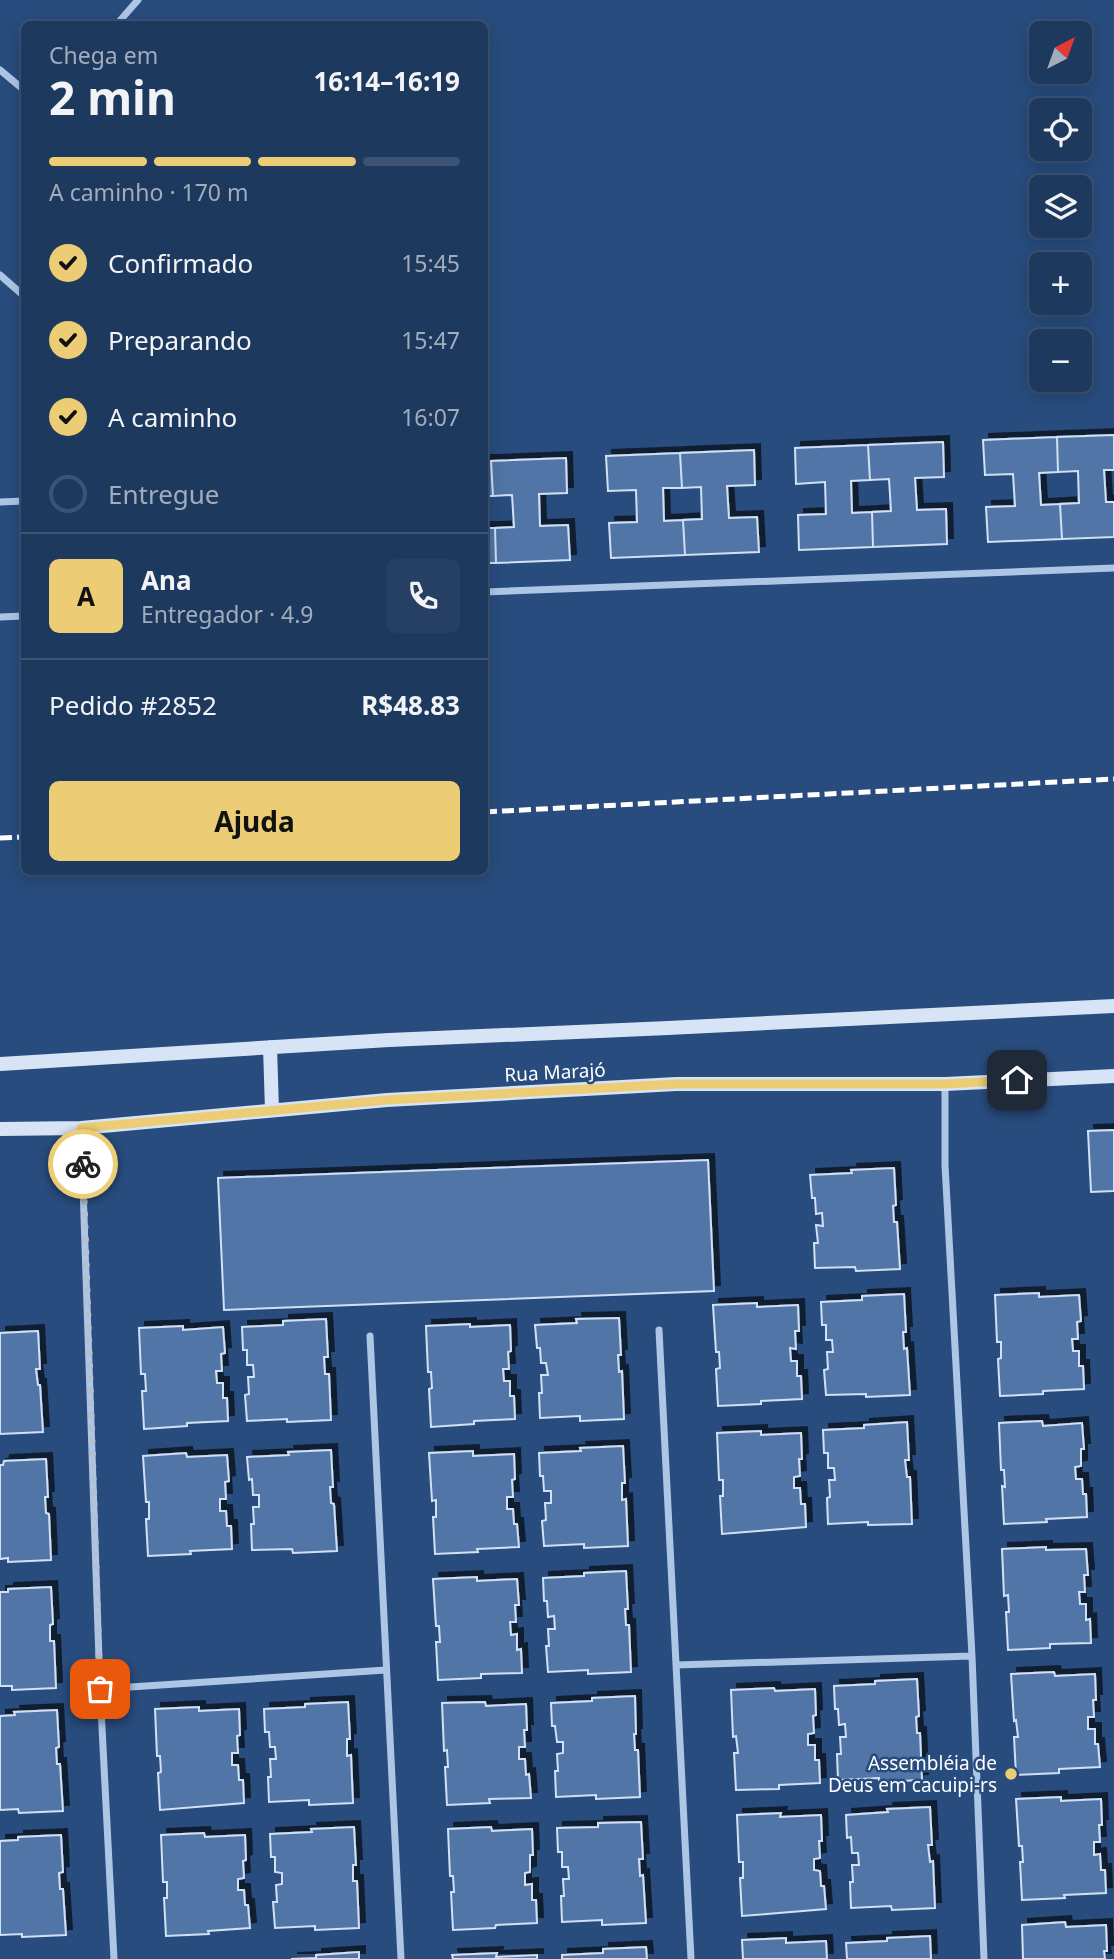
<!DOCTYPE html>
<html lang="pt">
<head>
<meta charset="utf-8">
<style>
  :root { --surface:#1e395e; --page:#264064; --text:#f1f3f6; --muted:#a1acbc; --line:#3c5373; --accent:#eccc75 }
  body { margin:0; font-family:"Noto Sans",sans-serif; background:var(--page); color:var(--text); height:100vh; display:flex; flex-direction:column; font-size:26px; white-space:nowrap }
  * { box-sizing:border-box; margin:0 }
  p { font-size:23px; color:var(--muted) }
  .icon { flex:none; width:38px; height:38px; fill:none; stroke:currentColor; stroke-width:2; stroke-linecap:round; stroke-linejoin:round }
  .map { position:relative; flex:1; overflow:hidden }
  .panel { position:absolute; left:21px; top:21px; width:467px; height:854px; display:flex; flex-direction:column; background:var(--surface); border-radius:10px; box-shadow:0 4px 18px #0003,0 0 0 2px var(--line) }
  .panel>* { flex:none }
  .needle { width:46px; rotate:41deg }
  .controls { position:absolute; left:1029px; top:21px; display:grid; gap:14px }
  .controls a { display:grid; place-items:center; width:63px; height:63px; border-radius:10px; background:var(--surface); box-shadow:0 4px 18px #0003,0 0 0 2px var(--line); font-size:35px }
  .pin { position:absolute; display:grid; place-items:center; width:60px; height:60px; color:#fff; margin:-30px; border-radius:14px; box-shadow:0 4px 10px #0006 }
  .courier { position:absolute; display:grid; place-items:center; width:70px; height:70px; margin:-35px; border:5px solid #eccc75; border-radius:50%; background:#fff; color:#222; box-shadow:0 2px 9px #0007 }
  .overview em { font-style:normal; font-weight:700 }
  .overview div { display:flex; flex-direction:column-reverse }
  .overview { display:flex; align-items:center; justify-content:space-between; height:119px; padding:0 28px }
  h1 { font-size:46px; font-weight:700; line-height:52px }
  .bar { display:grid; grid-template-columns:repeat(4,1fr); gap:10px 7px; align-content:center; height:84px; padding:0 28px }
  .bar i { height:9px; border-radius:5px; background:var(--line) }
  .bar .active { background:var(--accent) }
  .bar p { grid-column:span 4 }
  .line { display:flex; align-items:center; gap:18px; padding:0 28px; border-top:2px solid var(--line) }
  .line div { flex:1 }
  .round { display:grid; place-items:center; flex:none; width:74px; height:74px; border-radius:10px; background:var(--page) }
  ol { padding:0 28px; list-style:none }
  li { display:flex; align-items:center; gap:21px; height:77px }
  li p { margin-inline-start:auto }
  li .icon { padding:7px; border-radius:50%; background:var(--accent); color:#111; stroke-width:4 }
  li:last-child { color:var(--muted) }
  li i { width:38px; height:38px; border:4px solid var(--line); border-radius:50% }
  .action { display:flex; gap:14px; margin-top:auto; padding:14px 28px }
  .action a { flex:1; height:80px; border-radius:10px; background:var(--accent); color:#111; font-size:28px; font-weight:700; line-height:80px; text-align:center }
  .map>svg:first-child { display:block }
</style>
</head>
<body>
<div class="map">
<svg width="1114" height="1959" viewBox="0 0 1114 1959">
  <defs>
    <filter id="shadow"><feDropShadow dx="6" dy="-6" stdDeviation="0" flood-color="#0009"/></filter>
  </defs>
  <rect width="100%" height="100%" fill="#284c7e"/>
  <path fill="#5175a6" stroke="#d1e0f4" stroke-width="2" filter="url(#shadow)" d="M1114 435V470H1104L1106 502H1114V537L1062 539 1060 504 1079 503 1078 471 1058 472 1057 437Z
    M1057 437 1058 472 1039 473 1041 505 1060 504 1062 539 988 542 986 507 1015 506 1013 474 985 475 983 440Z
    M943 442 944 477 915 478 917 510 946 509 947 544 873 547 872 512 891 511 889 479 870 480 868 445Z
    M868 445 870 480 851 481 852 513 872 512 873 547 799 550 798 515 826 514 825 482 796 484 795 448Z
    M754 450 755 485 727 486 729 518 757 517 759 552 685 555 683 520 702 519 701 487 682 488 680 453Z
    M680 453 682 488H663L664 521 683 520 685 555 611 558 609 523 637 522 636 490 608 491 606 456Z
    M566 458 567 493 539 494 540 526 568 525 570 560 496 563 495 528 514 527 512 495 493 496 491 461Z
    M485 461H491L493 496H485Z
    M485 528H495L496 563H485Z
    M1114 1130V1191L1091 1192 1088 1131Z
    M708 1160 714 1291 224 1310 218 1178Z
    M894 1168 896 1205 893 1206 894 1222H897L900 1269 856 1271 855 1267 815 1268 814 1243H818L816 1225 823 1226 822 1213 816 1214 815 1198H812L810 1175 852 1173 851 1170Z
    M1039 1293V1297L1079 1295 1081 1321 1077 1322 1078 1339H1072L1073 1351H1079V1366H1083L1084 1389 1043 1391V1394L1000 1396 998 1359 1001 1358V1342H997L995 1295Z
    M904 1294 906 1332H903L904 1349 907 1348 910 1395 866 1397V1394L826 1395 824 1370 828 1369 827 1352H833L832 1340H826V1325H822L821 1302 862 1300V1296Z
    M757 1303V1307L798 1305 799 1331H795L796 1349 790 1348 791 1361H797V1376H801L802 1399 761 1401V1404L718 1406 716 1369 720 1368 719 1352H716L713 1305Z
    M619 1318 621 1355H618L619 1372 622 1371 624 1419 580 1421V1416L540 1418 539 1393H542L541 1375H548L546 1363H541L540 1348H537L535 1325 577 1323 576 1319Z
    M326 1319 328 1357H324L325 1374H329L331 1420 287 1422V1419L247 1421 245 1395 249 1394 248 1377H254L253 1365H247V1350H243L242 1327 283 1325V1321Z
    M470 1324V1327L510 1325 511 1351 508 1352 509 1369H503L504 1381H510V1396H514L515 1419 474 1421V1424L431 1427 429 1389 432 1388 431 1372H428L426 1326Z
    M183 1326V1330L223 1327 225 1353 221 1354 222 1371H216L217 1383H223V1398H227L228 1421 187 1423V1426L144 1429 142 1391H146L145 1374H141L139 1328Z
    M38 1331 40 1369H36L38 1385H40L43 1432 0 1434V1333Z
    M1042 1421 1043 1426 1082 1423 1084 1449H1081V1466L1075 1467 1076 1479H1082L1083 1494H1086L1087 1517 1046 1519 1047 1522 1004 1524 1002 1486 1005 1487 1004 1470H1001L999 1423Z
    M907 1422 909 1460H905L907 1477H910L912 1524 868 1525V1522L828 1524 827 1498 830 1497 829 1480H835L834 1468H828V1453H824L823 1430 864 1428V1425Z
    M761 1431V1435L801 1433 802 1459H799L800 1476 794 1477V1488H800L801 1504H805L806 1527 722 1534 720 1496H723V1480H719L717 1433Z
    M623 1446 625 1483H622V1500L626 1499 628 1546 584 1548V1544L544 1546 542 1521 546 1520 545 1503H551V1491H544L543 1476H540L539 1453 581 1451 580 1448Z
    M331 1450 333 1487H330L331 1503 334 1504 337 1551 293 1553 292 1549 252 1550 251 1524H254L253 1507H259V1495H253L252 1479 249 1480 247 1457 289 1455 288 1452Z
    M473 1451V1456L514 1454 515 1479 512 1480 513 1497H507V1509H513L514 1524H517L519 1547 477 1549 478 1552 435 1554 433 1517H436V1500L432 1501 429 1453Z
    M186 1453 187 1457 227 1455 229 1481 225 1482 226 1499H220V1511H226L227 1526H231L232 1549 190 1551 191 1554 148 1556 146 1519H149V1502H146L143 1456Z
    M46 1459 48 1497H45L46 1513 49 1514 51 1560 8 1562V1558L0 1559V1465H3L4 1461Z
    M1046 1547V1550L1086 1549 1088 1575H1084L1085 1592H1079L1080 1604H1086V1620L1090 1619 1091 1643 1050 1644V1648L1008 1650 1006 1612H1009L1008 1595 1004 1596 1002 1549Z
    M626 1571 628 1609H625L626 1625H629L631 1672 588 1674V1670L548 1672 546 1646H549L548 1629H555L554 1616 548 1617 547 1601H544L543 1578 584 1576V1573Z
    M477 1577V1581L517 1579 519 1605H515L516 1622H510L511 1635 517 1634V1650L521 1649 522 1673 481 1674V1678L438 1680 436 1642H440L439 1626H436L433 1579Z
    M51 1587 53 1624 50 1625V1641H54L56 1688 12 1690V1686H0V1592H8V1589Z
    M1054 1672 1055 1676 1095 1674 1096 1700H1093L1094 1717H1088V1729H1095V1744H1098L1100 1767 1059 1769V1773L1016 1775 1014 1737H1018L1016 1720 1014 1721 1011 1674Z
    M917 1679 919 1716 916 1717 917 1733H920L922 1780 879 1782V1778L838 1780 837 1754H841L840 1737H846L845 1724 839 1725 838 1709H835L834 1686 875 1684V1681Z
    M774 1688 775 1691 815 1689 816 1715 813 1716 814 1733 808 1734V1745H815V1760H819L820 1783 779 1785V1789L736 1790 734 1753H738L736 1736 733 1737 731 1690Z
    M635 1696 636 1734H634L635 1750H638L640 1797 596 1799V1795L556 1797 555 1771H558L557 1754 563 1753V1742H557L555 1726H552L551 1703 592 1701V1698Z
    M348 1702 350 1739H347V1756L351 1755 353 1803 309 1805V1800L269 1802 268 1777H271L270 1759H276L275 1747H270L269 1732H265L264 1709 305 1707V1704Z
    M485 1702 486 1706 526 1704 527 1730H524L525 1747H519V1759H525L526 1775 529 1774 531 1798 489 1799 490 1803 447 1805 445 1767H448L447 1750 444 1751 442 1703Z
    M199 1707V1711L239 1709 240 1735 237 1736 238 1753H232V1765H238L239 1780H243L244 1803 160 1810 158 1773 161 1772 160 1756H157L155 1709Z
    M57 1710 59 1747 56 1748 57 1764H60L63 1811 19 1813 18 1809 0 1810V1716L15 1715 14 1712Z
    M1061 1797V1801L1101 1799 1102 1825H1099L1100 1842H1094V1855L1100 1854 1101 1870H1105L1106 1893 1064 1895 1065 1898 1022 1900 1020 1862H1023L1022 1846H1019L1016 1799Z
    M930 1807 932 1845H928L930 1862 933 1861 935 1908 892 1910 891 1906 851 1908 850 1882H853L852 1865H859L858 1853H852L851 1837 847 1838 846 1815 888 1812 887 1809Z
    M781 1813 780 1817 821 1815 822 1841H819L820 1858 814 1859V1870L820 1871 821 1886H824L826 1909 742 1916 740 1878H743V1862H739L737 1815Z
    M641 1822 643 1859H639L640 1876 643 1875 646 1923 602 1925V1920L562 1922 561 1896H564L563 1879H569L568 1867H562V1852H558L557 1828 598 1827V1823Z
    M354 1827 356 1865H353V1881H357L359 1928 315 1930V1926L275 1928 273 1902H277L276 1885 282 1884V1873L275 1872V1857H271L270 1834 312 1832 311 1829Z
    M491 1827 492 1831 532 1829 533 1855H530V1872L525 1873V1885L532 1884V1900H536L537 1923 496 1925 495 1928 453 1930 451 1892H454L453 1876H450L448 1829Z
    M204 1833 205 1837 245 1835 246 1860 243 1861 244 1878 238 1879V1890H244L245 1905H248L250 1928 208 1931 209 1934 166 1936 164 1898H167V1882H163L161 1835Z
    M61 1835 63 1872 59 1873 60 1889H63L66 1935 22 1937V1934L0 1935V1841L18 1840V1837Z
    M1065 1922 1066 1927 1106 1925 1107 1951H1104L1105 1959H1023L1022 1925Z
    M930 1936 931 1959H847L846 1943 887 1941V1938Z
    M786 1938V1943L826 1941 827 1959H743L742 1940Z
    M646 1947 647 1959H562V1955L603 1953V1949Z
    M359 1952V1959H291L316 1958V1955Z
    M497 1953 496 1957 537 1955V1959H453L452 1955Z"/>
  <g fill="none" stroke-linecap="round" stroke-linejoin="round">
    <path stroke="#aec6e5" stroke-width="7" d="M117 24 138 0
      M0 70 24 90
      M0 275 24 296
      M0 502 24 501
      M485 592 1114 568
      M0 617 24 616
      M945 1084V1165L972 1656 984 1959
      M81 1128 100 1689 114 1959
      M659 1330 691 1959
      M370 1336 401 1959
      M677 1665 972 1656
      M100 1689 386 1670"/>
    <path stroke="#d7e4f5" stroke-width="14" d="M270 1047 272 1110
      M0 1064 389 1040 668 1028 1114 1006
      M0 1129 81 1128 387 1100 676 1084H945L1114 1076"/>
    <path stroke="#fff" stroke-width="5" stroke-dasharray="12 5" stroke-linecap="butt" d="M485 812 1114 779
      M0 838 24 837"/>
  </g>
  <g fill="none" stroke-linecap="round" stroke-linejoin="round">
    <path stroke="#b4c0d2" stroke-width="7" stroke-dasharray="0 12.6" d="M83 1164 100 1689"/>
    <path stroke="#eccc75" stroke-width="9" d="M83 1164 81 1128 387 1100 676 1084H945L1017 1080"/>
  </g>
  <circle fill="#eccc75" stroke="#284c7e" stroke-width="2.5" cx="1011" cy="1774" r="7"/>
  <g text-anchor="middle" dominant-baseline="central" stroke-width="5" stroke-linejoin="round" paint-order="stroke">
    <g font-size="19" fill="#fff" stroke="#284c7e">
      <text transform="translate(555 1072) rotate(-3)">Rua Marajó</text>
    </g>
    <g font-size="19" fill="#fff" stroke="#284c7e" text-anchor="end">
      <text x="997" y="1763">Assembléia de<tspan x="997" dy="22">Deus em cacuipi-rs</tspan></text>
    </g>
  </g>
</svg>
<div class="controls">
<a><svg class="needle" viewBox="-14 -14 28 28"><path d="M0-13l5 13h-10z" fill="#e53935"/><path d="M0 13l5-13h-10z" fill="#a1acbc"/></svg></a>
<a><svg class="icon" aria-label="locate" viewBox="0 0 24 24"><circle cx="12" cy="12" r="6"/><path d="M12 2v4M12 18v4M2 12h4M18 12h4"/></svg></a>
<a><svg class="icon" aria-label="layers" viewBox="0 0 24 24"><path d="M12 4l9 5-9 5-9-5zM3 14l9 5 9-5"/></svg></a>
<a>+</a>
<a>−</a>
</div>
<div class="pin" style="left:100px;top:1689px;background:#ea580c"><svg class="icon" aria-label="bag" viewBox="0 0 24 24"><path d="M5 8h14l-1 12H6zM9 8a3 3 0 0 1 6 0"/></svg></div>
<div class="pin" style="left:1017px;top:1080px;background:#1f2937"><svg class="icon" aria-label="home" viewBox="0 0 24 24"><path d="M3 11l9-7 9 7M6 9v11h12V9"/></svg></div>
<div class="courier" style="left:83px;top:1164px"><svg class="icon" aria-label="bike" viewBox="0 0 24 24"><circle cx="6" cy="16" r="4"/><circle cx="18" cy="16" r="4"/><path d="M6 16l4-8h5l3 8M10 8l3 8H6M13 5h3"/></svg></div>
<section class="panel">
<div class="overview"><div><h1>2 min</h1><p>Chega em</p></div><em>16:14–16:19</em></div>
<div class="bar"><i class="active"></i><i class="active"></i><i class="active"></i><i></i><p>A caminho · 170 m</p></div>
<ol>
<li><svg class="icon" aria-label="check" viewBox="0 0 24 24"><path d="M5 12l5 5 9-10"/></svg>Confirmado<p>15:45</p></li>
<li><svg class="icon" aria-label="check" viewBox="0 0 24 24"><path d="M5 12l5 5 9-10"/></svg>Preparando<p>15:47</p></li>
<li><svg class="icon" aria-label="check" viewBox="0 0 24 24"><path d="M5 12l5 5 9-10"/></svg>A caminho<p>16:07</p></li>
<li><i></i>Entregue</li>
</ol>
<div class="line" style="height:126px"><b class="round" style="background:var(--accent);color:#111">A</b><div><b>Ana</b><p>Entregador · 4.9</p></div><a class="round"><svg class="icon" aria-label="phone" viewBox="0 0 24 24"><path d="M5 4h4l2 5-3 2q2 4 5 5l2-3 5 2v4C11 20 4 13 5 4z"/></svg></a></div>
<div class="line" style="height:91px"><div>Pedido #2852</div><b>R$48.83</b></div>
<div class="action"><a>Ajuda</a></div>
</section>
</div>
</body>
</html>
